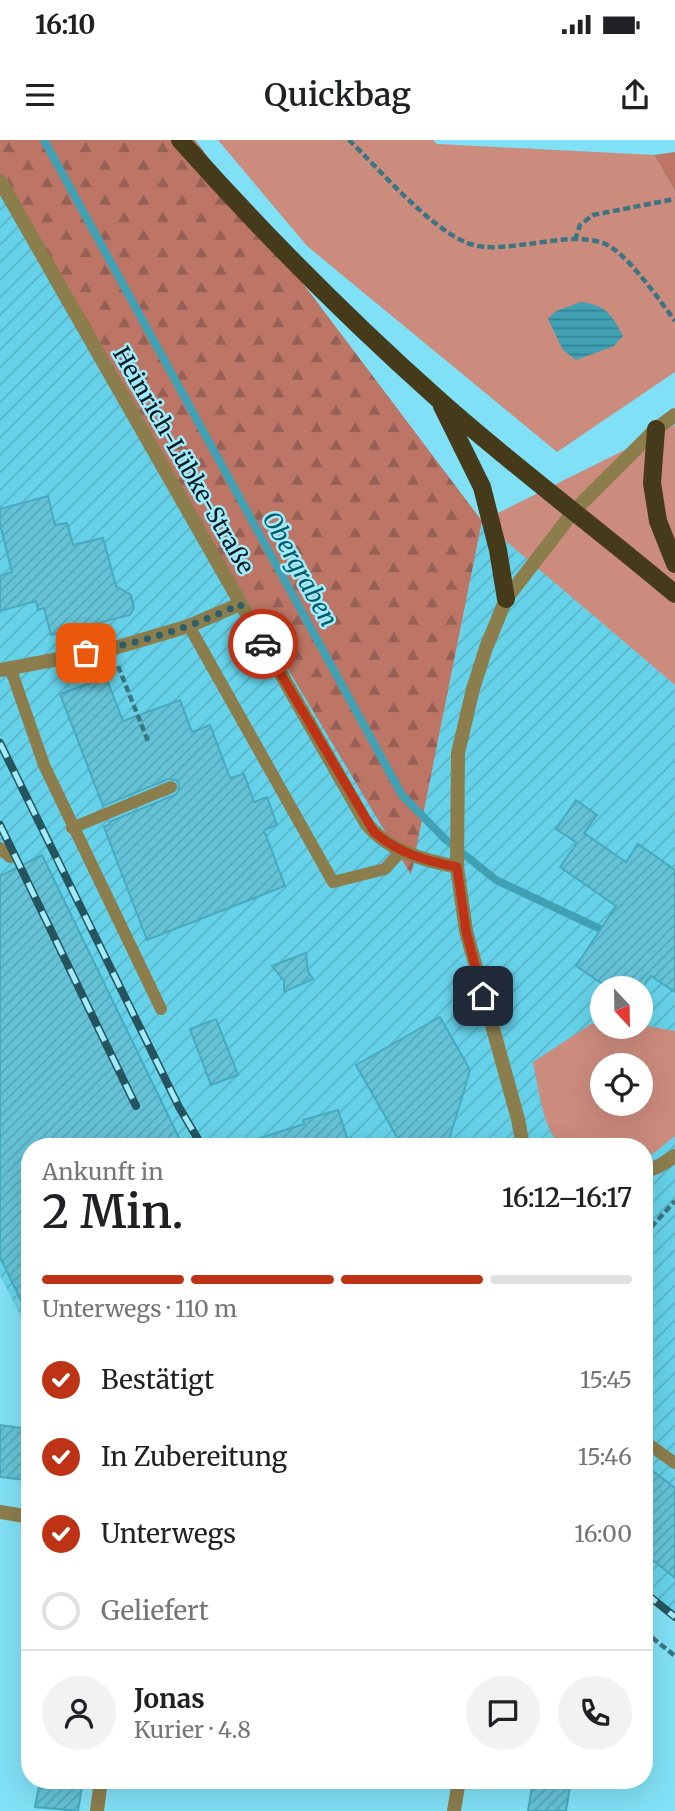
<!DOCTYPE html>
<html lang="de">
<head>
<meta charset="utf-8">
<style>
  :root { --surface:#fff; --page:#f2f2f2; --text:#202124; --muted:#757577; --line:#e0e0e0; --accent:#be3315 }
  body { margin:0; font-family:Merriweather,serif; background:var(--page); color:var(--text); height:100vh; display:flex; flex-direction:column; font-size:26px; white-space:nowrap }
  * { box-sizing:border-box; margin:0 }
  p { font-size:23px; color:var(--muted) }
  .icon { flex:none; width:38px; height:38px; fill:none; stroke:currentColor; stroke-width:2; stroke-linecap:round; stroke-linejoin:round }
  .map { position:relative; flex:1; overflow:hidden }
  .details { position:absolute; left:21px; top:998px; width:632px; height:651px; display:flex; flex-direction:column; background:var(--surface); border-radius:28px; box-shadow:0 7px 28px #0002 }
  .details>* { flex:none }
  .needle { width:46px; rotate:158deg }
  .tools { position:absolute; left:590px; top:836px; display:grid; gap:14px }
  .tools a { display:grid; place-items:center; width:63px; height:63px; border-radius:50%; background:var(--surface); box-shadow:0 7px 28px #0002; font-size:35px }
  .pin { position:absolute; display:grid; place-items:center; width:60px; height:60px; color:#fff; margin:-30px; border-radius:14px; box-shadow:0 4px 10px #0006 }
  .courier { position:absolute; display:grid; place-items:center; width:70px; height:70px; margin:-35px; border:5px solid #be3315; border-radius:50%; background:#fff; color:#222; box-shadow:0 2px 9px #0007 }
  .head em { font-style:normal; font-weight:600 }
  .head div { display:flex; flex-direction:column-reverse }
  .head { display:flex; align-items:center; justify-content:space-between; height:119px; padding:0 21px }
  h1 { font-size:46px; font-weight:600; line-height:52px }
  .bar { display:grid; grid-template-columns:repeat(4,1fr); gap:10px 7px; align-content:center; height:84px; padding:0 21px }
  .bar i { height:9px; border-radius:5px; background:var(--line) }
  .bar .active { background:var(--accent) }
  .bar p { grid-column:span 4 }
  .line { display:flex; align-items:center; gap:18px; padding:0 21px; border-top:2px solid var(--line) }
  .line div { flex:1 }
  .round { display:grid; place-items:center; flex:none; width:74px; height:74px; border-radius:37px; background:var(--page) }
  ol { padding:0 21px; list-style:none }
  li { display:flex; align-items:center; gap:21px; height:77px }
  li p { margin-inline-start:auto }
  li .icon { padding:7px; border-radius:50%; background:var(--accent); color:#fff; stroke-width:4 }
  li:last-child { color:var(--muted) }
  li i { width:38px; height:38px; border:4px solid var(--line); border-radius:50% }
  .status { display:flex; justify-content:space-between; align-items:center; height:49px; padding:0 35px; background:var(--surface); direction:ltr }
  .status svg { height:19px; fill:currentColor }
  header { display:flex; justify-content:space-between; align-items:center; height:91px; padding:0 21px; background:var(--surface); font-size:32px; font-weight:600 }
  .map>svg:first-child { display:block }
</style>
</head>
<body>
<div class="status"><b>16:10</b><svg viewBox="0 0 49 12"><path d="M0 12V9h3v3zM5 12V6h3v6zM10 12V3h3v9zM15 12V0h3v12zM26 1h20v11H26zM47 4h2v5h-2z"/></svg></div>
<header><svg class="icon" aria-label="menu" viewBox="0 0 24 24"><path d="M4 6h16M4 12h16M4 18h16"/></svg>Quickbag<svg class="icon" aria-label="share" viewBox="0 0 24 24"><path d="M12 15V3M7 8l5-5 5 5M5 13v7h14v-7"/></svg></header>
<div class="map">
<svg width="675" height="1671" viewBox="0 0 675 1671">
  <defs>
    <pattern id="industrial-furrows" width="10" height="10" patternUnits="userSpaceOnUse" patternTransform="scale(1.75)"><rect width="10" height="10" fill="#66d2e9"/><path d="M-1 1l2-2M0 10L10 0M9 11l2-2" fill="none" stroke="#57b4c8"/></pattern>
    <pattern id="forest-firs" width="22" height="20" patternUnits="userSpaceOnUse" patternTransform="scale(1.75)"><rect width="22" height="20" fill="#bd7666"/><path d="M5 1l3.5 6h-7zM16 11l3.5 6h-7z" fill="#976054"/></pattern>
    <pattern id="water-rules" width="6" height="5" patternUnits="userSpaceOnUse" patternTransform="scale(1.75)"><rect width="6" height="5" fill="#40a1b4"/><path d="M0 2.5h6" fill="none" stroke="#338292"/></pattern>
    <pattern id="building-hatch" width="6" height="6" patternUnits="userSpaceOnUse" patternTransform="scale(1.75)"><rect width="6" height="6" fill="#65c3d7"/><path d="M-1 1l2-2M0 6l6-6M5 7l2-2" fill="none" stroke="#56a7b8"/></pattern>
  </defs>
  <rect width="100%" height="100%" fill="#80e0f5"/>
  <path fill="url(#industrial-furrows)" fill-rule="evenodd" d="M0 47 411 734 482 381 675 545V1477L644 1451V1006H30V1196L0 1135ZM602 849H640V887H602ZM602 926H640V964H602Z"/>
  <path fill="#cb8b7d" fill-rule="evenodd" d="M218 0H433L437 4 654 15 675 51V232L557 312 307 106Z
    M675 285V545L482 381Z
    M591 884H602V887H640L641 885 675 891V996L654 1013 644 1016V1006H562C543 992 538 945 533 922ZM602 926H640V964H602Z"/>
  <path fill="url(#forest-firs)" d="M0 0H195L482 381 411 735 0 47Z
    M675 12V51L654 15Z"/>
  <path fill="url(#water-rules)" d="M581 162C606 165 612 175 623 196L614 206 576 220 563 210 548 179 556 171Z"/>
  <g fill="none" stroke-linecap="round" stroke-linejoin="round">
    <path stroke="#40a1b4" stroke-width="8" d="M44 0 402 655 445 699 496 740 609 793"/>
  </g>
  <path fill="url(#building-hatch)" stroke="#47aabe" stroke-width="2" d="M48 356 55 385 67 383 73 405 103 398 116 446 131 455 134 468 130 475 51 495 44 468 38 470 36 461 0 471V436L12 432 0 384V369Z
    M106 537 123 581 180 560 192 592 210 585 230 638 244 634 254 662 267 657 277 685 264 690 285 746 147 800 104 687 110 684 109 682 175 655 178 652 179 644 176 640 168 639 103 666 60 554Z
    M576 660 597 675 584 693 626 722 638 704 675 730V852L651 836 641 849H610L576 826 616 766 560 727 577 703 556 689Z
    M42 715 183 1006H30V1179L0 1117V736Z
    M306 813 308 831 313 839 284 852V841L272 826Z
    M440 877 470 930 464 951 447 1006H402L356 925Z
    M216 879 238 935 211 945 190 889Z
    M338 970 350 1006H249L248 1002 304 984 303 980Z
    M0 1285 30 1289 25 1340 0 1337Z
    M644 1324 675 1348V1438L644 1413Z
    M40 1640H83L78 1671 35 1667Z
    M533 1640H571L566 1671H528Z"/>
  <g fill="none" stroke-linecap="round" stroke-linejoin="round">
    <path stroke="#3b7582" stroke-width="4.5" stroke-dasharray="7 3.5" stroke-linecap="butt" d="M349 0C380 30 431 90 470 104 488 110 510 106 529 104 552 101 580 95 603 103 626 111 660 161 675 181
      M575 100 580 85 593 75 675 59
      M118 526 148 601
      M644 1095 675 1061
      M644 1491 675 1516"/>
    <path stroke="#8c7d4d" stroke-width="12" d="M189 486 333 742 385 729 402 710
      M10 527 44 625 161 869
      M72 688 171 647
      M0 708 10 717
      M644 1301 675 1323"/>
    <path stroke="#8c7d4d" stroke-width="14" d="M0 41 366 683C388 711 423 720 457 727
      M0 530 111 509 189 486 240 464
      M644 1032 659 1026 675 1016
      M0 1372 30 1377
      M97 1671 101 1640"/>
    <path stroke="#8c7d4d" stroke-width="14" d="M523 1006 518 979 466 791 457 727 458 613 473 549 486 508 506 459 574 371 656 289 675 275
      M454 1671 459 1640"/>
    <path stroke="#453b1a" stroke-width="18" d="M180 0C261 91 347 178 438 259 514 327 597 388 675 454
      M442 266 482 347 498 410 506 459
      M656 289 652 343 658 381 675 424"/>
    <g stroke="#25545e" stroke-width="8">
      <path id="rail" d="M0 603 179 967 202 1006
        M0 685 136 966
        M644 1452 675 1477"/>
    </g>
    <use href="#rail" stroke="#a1ebfb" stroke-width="5" stroke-dasharray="16" stroke-linecap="butt"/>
  </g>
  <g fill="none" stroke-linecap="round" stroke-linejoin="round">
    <path stroke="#2d5f6b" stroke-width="7" stroke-dasharray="0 12.6" d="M86 513C138 503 191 488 240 464L263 504"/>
    <path stroke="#be3315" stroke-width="9" d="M263 504 374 692C398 713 426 721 457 727L466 791 483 856"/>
  </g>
  <g text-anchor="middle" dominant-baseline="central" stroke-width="5" stroke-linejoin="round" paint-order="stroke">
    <g font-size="23" fill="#001a20" stroke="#a1ebfb">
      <text transform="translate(184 320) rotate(60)">Heinrich-Lübke-Straße</text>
    </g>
    <g font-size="24" font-style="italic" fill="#025967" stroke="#a1ebfb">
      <text transform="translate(300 429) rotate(61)">Obergraben</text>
    </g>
  </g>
</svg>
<div class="tools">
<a><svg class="needle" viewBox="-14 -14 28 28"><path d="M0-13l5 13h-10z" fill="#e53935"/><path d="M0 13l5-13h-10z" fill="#757577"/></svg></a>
<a><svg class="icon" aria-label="locate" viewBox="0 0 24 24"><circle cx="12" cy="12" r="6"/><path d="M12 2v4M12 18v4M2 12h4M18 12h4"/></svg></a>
</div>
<div class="pin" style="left:86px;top:513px;background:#ea580c"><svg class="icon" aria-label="bag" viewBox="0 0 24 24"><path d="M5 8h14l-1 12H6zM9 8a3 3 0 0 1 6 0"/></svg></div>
<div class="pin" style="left:483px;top:856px;background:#1f2937"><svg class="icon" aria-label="home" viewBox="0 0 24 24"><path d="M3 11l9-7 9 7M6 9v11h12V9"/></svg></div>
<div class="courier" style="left:263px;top:504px"><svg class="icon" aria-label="car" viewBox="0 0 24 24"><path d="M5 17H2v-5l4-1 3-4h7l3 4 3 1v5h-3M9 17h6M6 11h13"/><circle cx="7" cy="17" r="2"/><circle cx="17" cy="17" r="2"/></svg></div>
<section class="details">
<div class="head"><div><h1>2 Min.</h1><p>Ankunft in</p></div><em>16:12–16:17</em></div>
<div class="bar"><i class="active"></i><i class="active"></i><i class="active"></i><i></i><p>Unterwegs · 110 m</p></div>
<ol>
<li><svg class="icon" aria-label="check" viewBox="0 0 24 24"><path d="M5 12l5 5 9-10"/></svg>Bestätigt<p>15:45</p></li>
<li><svg class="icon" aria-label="check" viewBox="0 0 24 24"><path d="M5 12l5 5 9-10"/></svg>In Zubereitung<p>15:46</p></li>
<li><svg class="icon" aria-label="check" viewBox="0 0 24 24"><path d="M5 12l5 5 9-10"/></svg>Unterwegs<p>16:00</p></li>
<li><i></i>Geliefert</li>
</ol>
<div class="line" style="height:126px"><a class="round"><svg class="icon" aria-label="person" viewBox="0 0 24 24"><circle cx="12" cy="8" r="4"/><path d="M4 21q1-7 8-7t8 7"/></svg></a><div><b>Jonas</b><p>Kurier · 4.8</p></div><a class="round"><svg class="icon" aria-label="chat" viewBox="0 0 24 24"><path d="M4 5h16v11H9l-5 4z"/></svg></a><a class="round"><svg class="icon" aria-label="phone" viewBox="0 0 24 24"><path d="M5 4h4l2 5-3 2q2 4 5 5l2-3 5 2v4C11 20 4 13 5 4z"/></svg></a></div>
</section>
</div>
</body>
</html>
